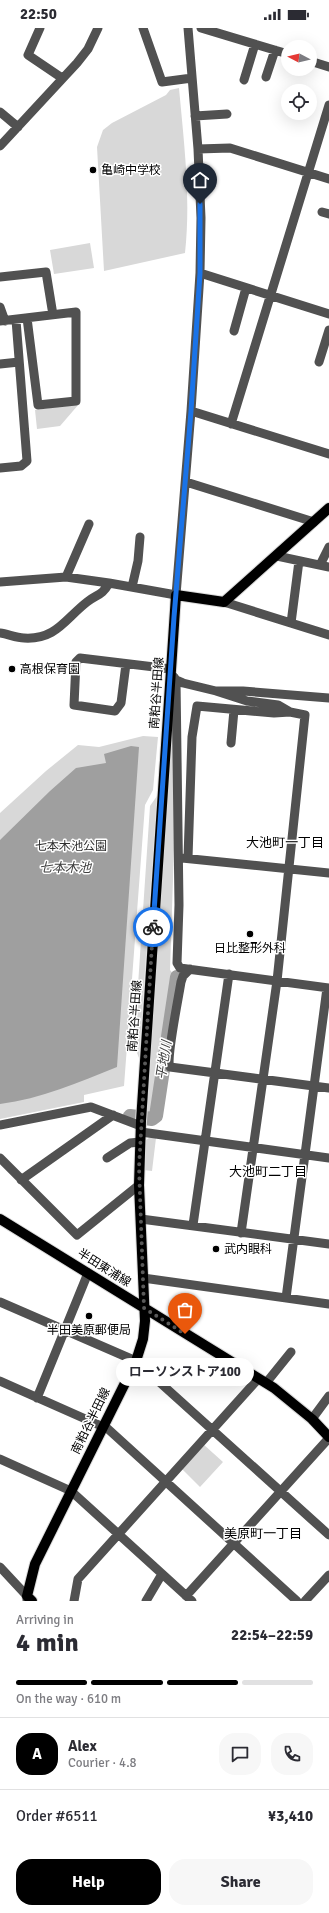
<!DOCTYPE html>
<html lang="en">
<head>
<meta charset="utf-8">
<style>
  :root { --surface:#fff; --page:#f7f7f7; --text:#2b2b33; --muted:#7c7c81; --line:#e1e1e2; --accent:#000 }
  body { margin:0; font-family:Signika,"Noto Sans JP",sans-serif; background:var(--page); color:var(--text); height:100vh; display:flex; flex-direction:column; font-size:15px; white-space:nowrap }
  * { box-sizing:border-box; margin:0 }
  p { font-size:13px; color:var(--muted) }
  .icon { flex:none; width:22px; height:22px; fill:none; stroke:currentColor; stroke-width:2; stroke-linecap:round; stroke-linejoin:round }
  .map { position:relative; height:1573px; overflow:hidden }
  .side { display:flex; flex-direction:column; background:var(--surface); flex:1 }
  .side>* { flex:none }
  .needle { width:26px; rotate:277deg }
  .buttons { position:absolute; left:281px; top:12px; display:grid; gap:8px }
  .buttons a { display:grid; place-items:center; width:36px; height:36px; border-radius:50%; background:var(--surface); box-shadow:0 4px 16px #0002; font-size:20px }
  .pin { position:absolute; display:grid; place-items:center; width:34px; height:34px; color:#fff; margin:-41px -17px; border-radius:50% 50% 50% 0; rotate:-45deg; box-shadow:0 0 4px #0007 }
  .pin .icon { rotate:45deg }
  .courier { position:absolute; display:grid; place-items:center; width:40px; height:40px; margin:-20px; border:3px solid #1a73e8; border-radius:50%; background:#fff; color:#222; box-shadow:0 1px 5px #0007 }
  .bubble { position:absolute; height:28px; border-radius:14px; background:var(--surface); box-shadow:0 4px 16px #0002; font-size:13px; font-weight:700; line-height:28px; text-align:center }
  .summary em { font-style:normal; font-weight:700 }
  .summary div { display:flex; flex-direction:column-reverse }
  .summary { display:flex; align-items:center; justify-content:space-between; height:68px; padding:0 16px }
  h1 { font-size:26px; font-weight:700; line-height:30px }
  .bar { display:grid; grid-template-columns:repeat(4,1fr); gap:6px 4px; align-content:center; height:48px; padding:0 16px }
  .bar i { height:5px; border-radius:3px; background:var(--line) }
  .bar .on { background:var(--accent) }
  .bar p { grid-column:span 4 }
  .line { display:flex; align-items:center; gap:10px; padding:0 16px; border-top:1px solid var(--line) }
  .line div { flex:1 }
  .round { display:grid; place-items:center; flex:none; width:42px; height:42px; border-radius:16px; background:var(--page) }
  .button { display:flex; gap:8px; margin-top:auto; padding:8px 16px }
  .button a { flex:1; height:46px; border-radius:16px; background:var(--accent); color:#fff; font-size:16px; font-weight:700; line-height:46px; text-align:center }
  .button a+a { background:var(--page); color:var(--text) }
  .status { display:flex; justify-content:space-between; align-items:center; height:28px; padding:0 20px; background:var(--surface); direction:ltr }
  .status svg { height:11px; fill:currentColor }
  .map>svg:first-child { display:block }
</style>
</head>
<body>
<div class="status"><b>22:50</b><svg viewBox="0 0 49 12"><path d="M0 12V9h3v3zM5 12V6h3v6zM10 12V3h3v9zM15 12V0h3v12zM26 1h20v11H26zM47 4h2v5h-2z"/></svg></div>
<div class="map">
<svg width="329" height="1573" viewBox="0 0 329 1573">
  <rect width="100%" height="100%" fill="#fff"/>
  <path fill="#d8d8d8" d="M179 60C184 115 191 170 185 225L104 243 97 119 103 102 112 95 166 67 170 62Z
    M90 215 94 240 54 246 50 222Z
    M79 376 60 398 37 401 35 382Z
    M173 679 174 821 170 942 175 948 153 1085 145 1087Z
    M143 708 158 709 153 762 145 777 124 1058 84 1067V1074L0 1091V785L46 743 78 717 99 719Z
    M157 768 139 1030 134 1017 150 778Z
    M149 1110H156L152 1143 144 1142 146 1112Z
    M203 1416 223 1434 200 1459 181 1440Z"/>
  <path fill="#9f9f9f" d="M131 718 139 719 117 1039C79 1054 41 1071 0 1076V812L50 763 76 740 106 735 104 726Z"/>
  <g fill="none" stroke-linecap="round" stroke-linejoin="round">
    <path stroke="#9f9f9f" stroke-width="14" d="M130 1088 152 1091 156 1088 177 949"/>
    <g stroke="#dbdbdb" stroke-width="12">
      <path id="major" d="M0 1191 274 1360 312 1391 329 1409
        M32 1573 27 1568 35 1536 136 1333 143 1311 145 1293 139 1157 141 1093 176 567 224 574 329 480"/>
    </g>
    <path stroke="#515151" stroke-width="9" d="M40 0 28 27 62 50
      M143 0 162 54 192 50
      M201 0 288 26
      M310 33 329 39
      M266 49 275 22
      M244 52 255 16
      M0 84 18 99
      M195 88 227 86
      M0 118 77 35 88 21 98 0
      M198 121 230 120 329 151
      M322 184 329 186
      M200 245 329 286
      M0 249 46 244 53 287
      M0 279 5 293
      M0 293 76 284V373L38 377 27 290
      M234 303 246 260
      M319 334 329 302
      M0 336 19 334
      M191 383 329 426
      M231 396 329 77
      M0 440 21 438 27 433 16 292
      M186 454 314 494
      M277 528 329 539
      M320 537 329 519
      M66 549 89 496
      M0 554 66 549 109 555 176 567 191 383 200 245 201 190 198 121 188 0
      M132 559 138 533 140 509
      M224 574 329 607
      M291 595 299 533
      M0 605C8 606 16 610 24 610 56 612 65 591 87 574 97 566 102 568 109 555
      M126 636 121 675 115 683 74 677 76 634 80 630 171 641
      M174 649 176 652 183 655 216 663H243L329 670
      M176 652 179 877 177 935 180 940 329 960
      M216 663 247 673 278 677 290 684 305 687 277 953 241 1205
      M231 715 234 682
      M182 830 329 845
      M188 830 192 709 197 678 274 685 290 684
      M190 941 183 948 181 954C179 967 166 1031 170 1039L329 1060
      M0 1097 91 1079 141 1098
      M141 1104 329 1130
      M0 1130 77 1207 139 1157
      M107 1130 130 1115 140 1114
      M21 1152 113 1087
      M141 1191 329 1216
      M193 1197 229 946
      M143 1250 329 1276
      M286 1270 327 960
      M0 1274 136 1333 329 1507
      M0 1353 108 1401 297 1573
      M266 1355 291 1324
      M37 1370 88 1245
      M312 1391 329 1368
      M0 1431 71 1463 192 1573
      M0 1539 27 1568V1572
      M186 1568 329 1410
      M74 1573 78 1551 258 1351
      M146 1573 162 1546
      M305 1573 329 1547"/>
    <use href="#major" stroke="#000" stroke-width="10"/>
  </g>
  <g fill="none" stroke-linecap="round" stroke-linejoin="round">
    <path stroke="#595959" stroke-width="4" stroke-dasharray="0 7.2" d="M153 899 139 1139 144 1280 185 1306"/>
    <path stroke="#1a73e8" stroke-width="5" d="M153 899 174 589 191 383 200 245V176"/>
  </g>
  <g fill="#000" stroke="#fff" stroke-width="1.5">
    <circle cx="93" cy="142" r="4"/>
    <circle cx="12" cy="641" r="4"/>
    <circle cx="250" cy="906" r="4"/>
    <circle cx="216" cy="1221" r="4"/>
    <circle cx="89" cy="1288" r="4"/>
  </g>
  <g text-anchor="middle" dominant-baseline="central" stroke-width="3" stroke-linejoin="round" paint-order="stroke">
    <g font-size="12" fill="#000" stroke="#fff" text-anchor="start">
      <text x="101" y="142">亀崎中学校</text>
      <text x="20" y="641">高根保育園</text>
      <text x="250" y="920" text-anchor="middle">日比整形外科</text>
      <text x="224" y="1221">武内眼科</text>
      <text x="89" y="1302" text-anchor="middle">半田美原郵便局</text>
    </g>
    <g font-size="12" fill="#000" stroke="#fff">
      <text transform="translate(157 665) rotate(-86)">南粕谷半田線</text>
      <text transform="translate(135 988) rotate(-86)">南粕谷半田線</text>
      <text transform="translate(104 1240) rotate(32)">半田東浦線</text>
      <text transform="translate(91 1393) rotate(-64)">南粕谷半田線</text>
    </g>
    <g font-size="12" fill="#2f2f2f" stroke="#fff">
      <text x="71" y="818">七本木池公園</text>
    </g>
    <g font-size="13" fill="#000" stroke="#fff">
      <text x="285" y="815">大池町一丁目</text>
      <text x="268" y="1144">大池町二丁目</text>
      <text x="263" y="1506">美原町一丁目</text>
    </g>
    <g font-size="13" font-style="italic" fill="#404040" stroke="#fff">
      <text x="65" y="840">七本木池</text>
      <text transform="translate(164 1032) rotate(-81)">平地川</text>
    </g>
  </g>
</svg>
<div class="buttons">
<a><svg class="needle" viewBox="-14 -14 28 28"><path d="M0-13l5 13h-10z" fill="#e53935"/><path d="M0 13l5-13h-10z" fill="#7c7c81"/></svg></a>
<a><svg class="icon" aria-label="locate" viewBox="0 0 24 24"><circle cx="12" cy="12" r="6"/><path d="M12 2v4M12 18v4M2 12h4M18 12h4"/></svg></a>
</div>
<div class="pin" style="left:185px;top:1306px;background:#ea580c"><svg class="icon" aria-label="bag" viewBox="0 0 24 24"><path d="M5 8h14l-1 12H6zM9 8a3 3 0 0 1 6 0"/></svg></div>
<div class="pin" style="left:200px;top:176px;background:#1f2937"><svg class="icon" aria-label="home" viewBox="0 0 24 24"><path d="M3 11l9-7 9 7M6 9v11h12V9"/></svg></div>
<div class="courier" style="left:153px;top:899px"><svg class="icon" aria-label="bike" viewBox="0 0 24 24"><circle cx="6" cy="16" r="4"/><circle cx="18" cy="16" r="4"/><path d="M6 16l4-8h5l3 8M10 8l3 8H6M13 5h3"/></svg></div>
<div class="bubble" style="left:116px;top:1330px;width:138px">ローソンストア100</div>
</div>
<section class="side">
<div class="summary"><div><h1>4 min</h1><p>Arriving in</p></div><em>22:54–22:59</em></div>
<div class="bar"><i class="on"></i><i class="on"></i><i class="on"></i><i></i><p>On the way · 610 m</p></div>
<div class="line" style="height:72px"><b class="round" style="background:var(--accent);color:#fff">A</b><div><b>Alex</b><p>Courier · 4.8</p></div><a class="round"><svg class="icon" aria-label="chat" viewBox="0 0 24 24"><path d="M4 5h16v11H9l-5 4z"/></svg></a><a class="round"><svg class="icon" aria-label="phone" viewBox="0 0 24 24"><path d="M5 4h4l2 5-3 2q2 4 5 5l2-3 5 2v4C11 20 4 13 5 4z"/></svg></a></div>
<div class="line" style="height:52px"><div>Order #6511</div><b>¥3,410</b></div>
<div class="button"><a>Help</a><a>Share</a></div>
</section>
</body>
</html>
